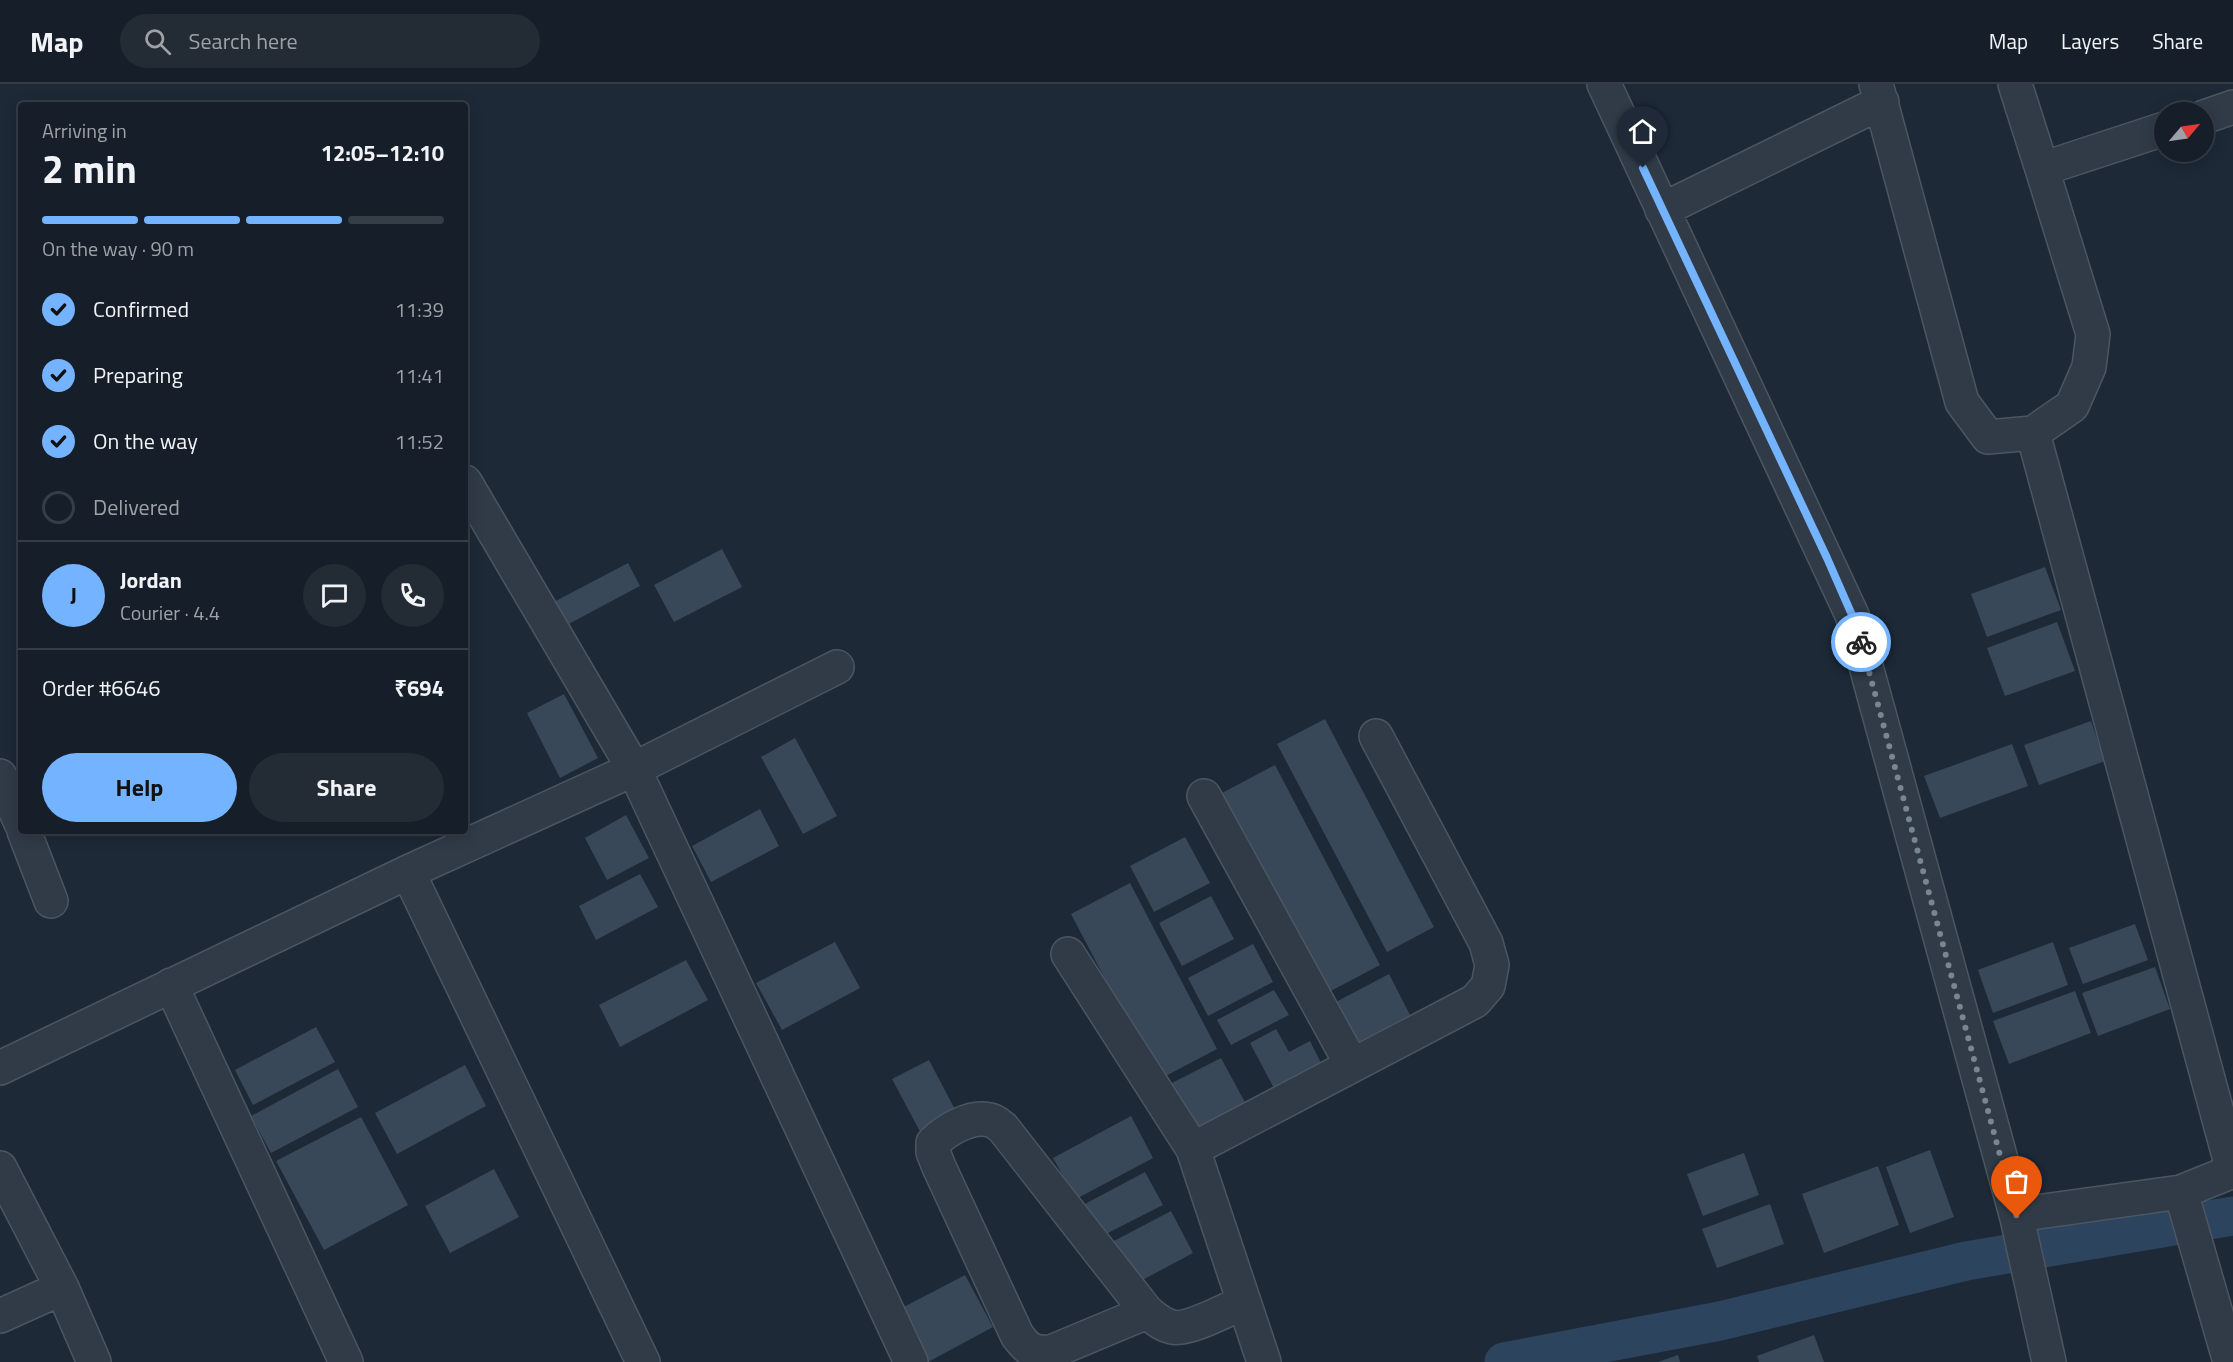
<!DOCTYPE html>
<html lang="en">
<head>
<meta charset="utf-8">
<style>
  :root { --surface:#161f29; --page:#232c35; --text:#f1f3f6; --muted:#9ea2a8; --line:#353d46; --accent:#74b3ff }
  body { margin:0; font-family:"Titillium Web",sans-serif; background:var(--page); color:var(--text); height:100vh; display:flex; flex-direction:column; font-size:22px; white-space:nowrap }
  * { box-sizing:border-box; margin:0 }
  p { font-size:20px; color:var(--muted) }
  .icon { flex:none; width:33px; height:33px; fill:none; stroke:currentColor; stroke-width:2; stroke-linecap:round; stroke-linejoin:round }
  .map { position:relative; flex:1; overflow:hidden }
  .panel { position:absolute; left:18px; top:18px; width:450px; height:732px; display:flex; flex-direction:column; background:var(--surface); border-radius:6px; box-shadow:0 3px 15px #0003,0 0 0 2px var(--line) }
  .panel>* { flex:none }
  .needle { width:39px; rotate:61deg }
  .buttons { position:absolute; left:2154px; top:18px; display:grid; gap:12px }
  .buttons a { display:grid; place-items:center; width:60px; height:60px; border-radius:50%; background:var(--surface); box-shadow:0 3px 15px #0003,0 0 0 2px var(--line); font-size:30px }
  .pin { position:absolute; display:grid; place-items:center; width:51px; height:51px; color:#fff; margin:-62px -26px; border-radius:50% 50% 50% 0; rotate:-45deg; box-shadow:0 0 6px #0007 }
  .pin .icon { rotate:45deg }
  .courier { position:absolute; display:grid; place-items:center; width:60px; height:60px; margin:-30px; border:4px solid #74b3ff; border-radius:50%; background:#fff; color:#222; box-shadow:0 2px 8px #0007 }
  .head em { font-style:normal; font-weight:700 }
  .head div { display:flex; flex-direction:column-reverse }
  .head { display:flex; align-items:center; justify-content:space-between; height:102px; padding:0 24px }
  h1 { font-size:39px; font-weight:700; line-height:45px }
  .bar { display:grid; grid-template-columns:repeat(4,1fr); gap:9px 6px; align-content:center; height:72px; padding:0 24px }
  .bar i { height:8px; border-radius:4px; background:var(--line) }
  .bar .active { background:var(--accent) }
  .bar p { grid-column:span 4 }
  .line { display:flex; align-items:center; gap:15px; padding:0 24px; border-top:2px solid var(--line) }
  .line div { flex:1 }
  .round { display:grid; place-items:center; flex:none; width:63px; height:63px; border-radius:32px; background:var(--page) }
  ol { padding:0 24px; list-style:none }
  li { display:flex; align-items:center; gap:18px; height:66px }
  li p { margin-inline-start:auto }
  li .icon { padding:6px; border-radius:50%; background:var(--accent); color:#111; stroke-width:4 }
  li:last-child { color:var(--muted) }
  li i { width:33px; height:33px; border:3px solid var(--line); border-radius:50% }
  .primary-button { display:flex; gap:12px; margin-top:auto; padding:12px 24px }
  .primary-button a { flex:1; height:69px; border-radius:36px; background:var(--accent); color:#111; font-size:24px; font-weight:700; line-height:69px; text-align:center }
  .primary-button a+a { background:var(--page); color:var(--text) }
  header { display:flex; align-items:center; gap:36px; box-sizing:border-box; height:84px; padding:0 30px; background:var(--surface); border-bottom:2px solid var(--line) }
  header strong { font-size:28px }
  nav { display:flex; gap:33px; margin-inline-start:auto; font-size:21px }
  .search { width:420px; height:54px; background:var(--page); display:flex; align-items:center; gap:15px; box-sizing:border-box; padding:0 21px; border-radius:33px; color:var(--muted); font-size:22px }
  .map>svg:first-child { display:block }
</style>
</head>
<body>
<header>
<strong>Map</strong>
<div class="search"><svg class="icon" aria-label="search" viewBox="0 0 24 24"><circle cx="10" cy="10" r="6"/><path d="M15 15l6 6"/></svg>Search here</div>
<nav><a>Map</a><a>Layers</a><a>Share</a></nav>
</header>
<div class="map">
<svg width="2233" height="1278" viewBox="0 0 2233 1278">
  <rect width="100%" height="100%" fill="#1d2937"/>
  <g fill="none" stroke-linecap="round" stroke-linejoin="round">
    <path stroke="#2c445e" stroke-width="39" d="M1504 1278 1720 1237 1966 1177 2233 1132"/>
  </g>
  <path fill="#384858" d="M722 465 742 503 674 538 654 501Z
    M628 479 640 502 563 543 550 520Z
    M2045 483 2061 526 1987 553 1971 510Z
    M2057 538 2075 587 2005 612 1987 564Z
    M564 610 598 674 560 694 527 629Z
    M1325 635 1434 843 1387 868 1277 660Z
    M2091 637 2105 677 2039 701 2024 661Z
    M795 654 837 732 803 750 761 673Z
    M2012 660 2028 702 1940 734 1924 692Z
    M1275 681 1380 881 1327 909 1222 709Z
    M760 725 779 762 711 798 692 762Z
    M626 731 649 774 607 796 585 754Z
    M1185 753 1210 799 1154 828 1130 782Z
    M640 790 658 823 596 856 579 822Z
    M1130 799 1217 965 1158 996 1071 830Z
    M1211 812 1234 855 1182 882 1159 839Z
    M2135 840 2148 876 2083 900 2069 864Z
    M835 858 860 904 782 946 756 899Z
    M2053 858 2068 901 1993 929 1978 886Z
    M1253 860 1273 898 1208 932 1188 894Z
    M686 876 708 916 620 963 599 921Z
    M2155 883 2170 925 2098 952 2082 909Z
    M1389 890 1410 931 1355 960 1334 919Z
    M1274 906 1289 931 1231 961 1217 936Z
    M2075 907 2091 949 2009 980 1993 937Z
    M316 943 335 978 253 1021 235 986Z
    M1276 945 1289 968 1310 957 1324 985 1277 1010 1250 959Z
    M1221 974 1247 1022 1194 1050 1168 1001Z
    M929 976 960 1035 924 1055 892 995Z
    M465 981 486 1022 397 1070 375 1029Z
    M338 985 358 1023 271 1069 251 1032Z
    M1131 1032 1153 1074 1076 1115 1053 1074Z
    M361 1033 408 1121 324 1166 276 1077Z
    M1930 1066 1954 1133 1910 1149 1886 1083Z
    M1744 1069 1759 1111 1703 1132 1687 1090Z
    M1878 1082 1899 1141 1824 1169 1802 1110Z
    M494 1085 519 1133 450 1169 425 1122Z
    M1145 1088 1163 1121 1100 1153 1083 1121Z
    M1770 1120 1784 1160 1717 1184 1702 1145Z
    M1171 1127 1193 1169 1135 1200 1112 1158Z
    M965 1191 993 1243 928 1278 900 1225Z
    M1814 1251 1824 1278H1759L1757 1272Z
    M1678 1271 1680 1278H1658Z"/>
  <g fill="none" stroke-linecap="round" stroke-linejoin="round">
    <g stroke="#4b5662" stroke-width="36">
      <path id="minor" d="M1604 0 1852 531 2017 1134 2049 1278
        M1876 0 1962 318 1988 353 2033 349
        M2015 0 2042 85
        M2204 33 2233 23
        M1662 126 1882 18
        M465 398 634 685 837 583
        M0 692 21 739
        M1204 712 1352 981
        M24 747 51 817
        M408 788 643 1278
        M1068 870 1193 1065 1264 1278
        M171 901 346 1278
        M0 984 408 788 634 685 911 1278
        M1193 1065 1475 917 1488 902 1492 881 1486 859 1376 652
        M0 1084 62 1204 94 1278
        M2181 1108 2230 1278
        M2016 1131 2181 1108 2233 1087 2033 349 2072 322 2089 283 2093 250 2042 85 2164 45
        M1147 1228 1051 1268C1032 1269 1028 1266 1017 1251L939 1083 933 1068V1059C946 1046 971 1031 990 1036 995 1037 999 1041 1003 1044L1147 1228C1155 1234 1162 1241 1172 1243 1188 1247 1228 1225 1244 1218
        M0 1232 62 1204"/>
    </g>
    <use href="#minor" stroke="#303b47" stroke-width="33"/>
  </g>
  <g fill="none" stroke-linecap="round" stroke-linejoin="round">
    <path stroke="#788593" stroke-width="6" stroke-dasharray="0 10.8" d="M1861 558 2017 1134"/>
    <path stroke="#74b3ff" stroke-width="8" d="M1643 84 1827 474 1852 531 1861 558"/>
  </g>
</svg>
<div class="buttons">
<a><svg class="needle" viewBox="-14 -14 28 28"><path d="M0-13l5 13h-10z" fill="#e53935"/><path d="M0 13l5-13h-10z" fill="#9ea2a8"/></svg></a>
</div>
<div class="pin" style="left:2017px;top:1134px;background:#ea580c"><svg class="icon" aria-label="bag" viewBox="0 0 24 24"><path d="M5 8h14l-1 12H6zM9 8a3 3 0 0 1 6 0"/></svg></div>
<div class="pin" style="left:1643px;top:84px;background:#1f2937"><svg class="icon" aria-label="home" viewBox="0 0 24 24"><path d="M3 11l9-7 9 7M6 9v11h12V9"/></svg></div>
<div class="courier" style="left:1861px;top:558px"><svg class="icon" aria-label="bike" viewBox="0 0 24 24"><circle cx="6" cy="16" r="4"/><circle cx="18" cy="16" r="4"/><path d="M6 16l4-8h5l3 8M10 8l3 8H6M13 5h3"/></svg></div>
<section class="panel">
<div class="head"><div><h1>2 min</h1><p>Arriving in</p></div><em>12:05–12:10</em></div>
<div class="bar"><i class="active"></i><i class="active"></i><i class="active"></i><i></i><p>On the way · 90 m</p></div>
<ol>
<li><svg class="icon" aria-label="check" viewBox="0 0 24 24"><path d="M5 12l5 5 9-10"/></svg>Confirmed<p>11:39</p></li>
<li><svg class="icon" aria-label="check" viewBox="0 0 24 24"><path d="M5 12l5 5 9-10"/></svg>Preparing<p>11:41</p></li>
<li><svg class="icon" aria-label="check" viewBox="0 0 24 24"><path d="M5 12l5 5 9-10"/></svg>On the way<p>11:52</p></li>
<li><i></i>Delivered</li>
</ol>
<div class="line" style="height:108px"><b class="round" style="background:var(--accent);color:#111">J</b><div><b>Jordan</b><p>Courier · 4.4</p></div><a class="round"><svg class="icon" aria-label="chat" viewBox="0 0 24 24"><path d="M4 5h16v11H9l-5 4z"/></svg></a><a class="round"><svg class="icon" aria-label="phone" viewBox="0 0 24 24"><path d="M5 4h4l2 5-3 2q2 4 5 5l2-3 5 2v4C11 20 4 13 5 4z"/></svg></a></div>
<div class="line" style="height:78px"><div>Order #6646</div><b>₹694</b></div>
<div class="primary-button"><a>Help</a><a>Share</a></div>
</section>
</div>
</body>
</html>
